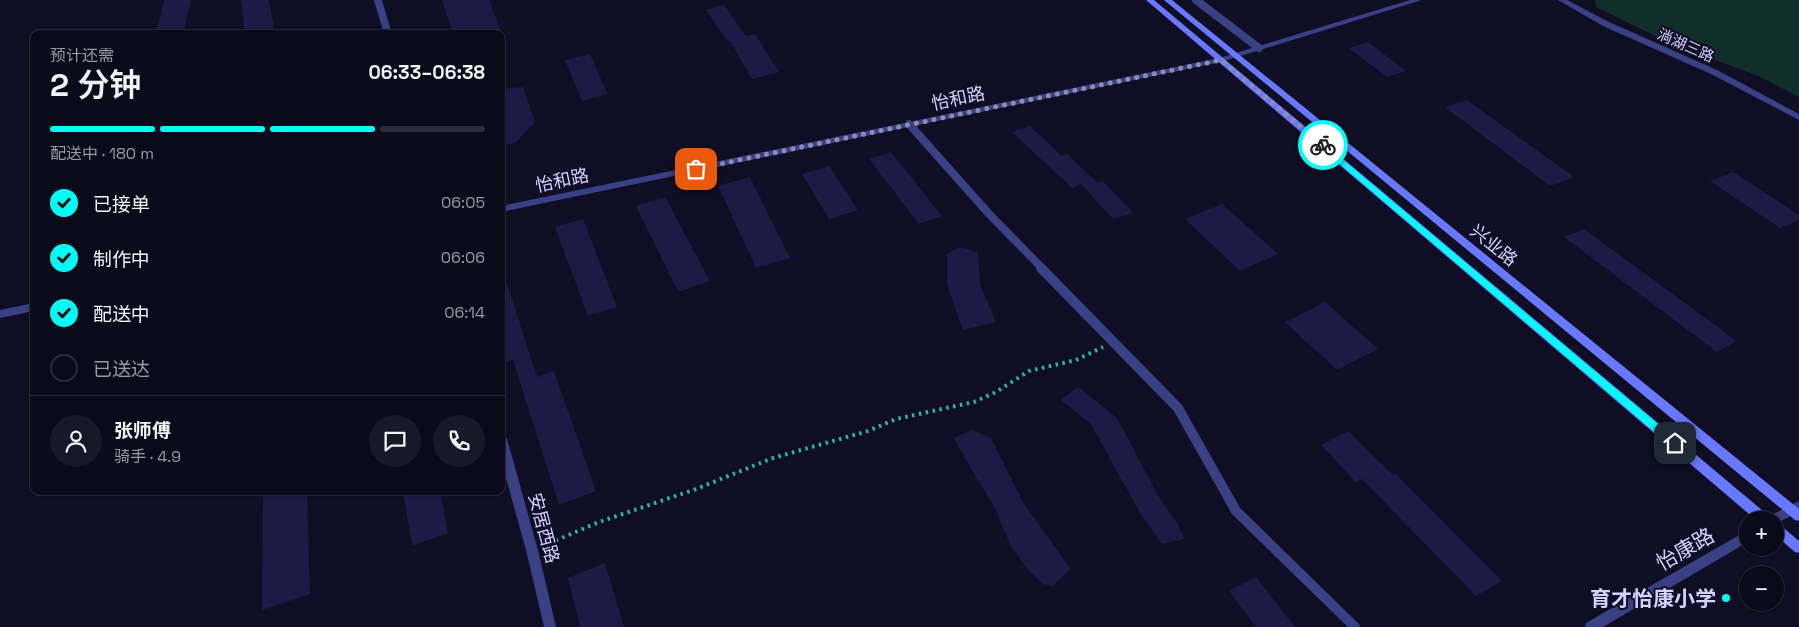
<!DOCTYPE html>
<html lang="zh">
<head>
<meta charset="utf-8">
<style>
  :root { --surface:#0b0a1b; --page:#191828; --text:#f1f3f6; --muted:#9a9aa3; --line:#2b2b3a; --accent:#00fdf5 }
  body { margin:0; font-family:"Space Grotesk","Noto Sans SC",sans-serif; background:var(--page); color:var(--text); height:100vh; display:flex; flex-direction:column; font-size:19px; white-space:nowrap }
  * { box-sizing:border-box; margin:0 }
  p { font-size:16px; color:var(--muted) }
  .icon { flex:none; width:28px; height:28px; fill:none; stroke:currentColor; stroke-width:2; stroke-linecap:round; stroke-linejoin:round }
  .map { position:relative; flex:1; overflow:hidden }
  .panel { position:absolute; left:30px; top:30px; width:475px; height:465px; display:flex; flex-direction:column; background:var(--surface); border-radius:10px; box-shadow:0 1px 4px #0004,0 0 0 1px var(--line) }
  .panel>* { flex:none }
  .tools { position:absolute; left:1739px; top:511px; display:grid; gap:10px }
  .tools a { display:grid; place-items:center; width:45px; height:45px; border-radius:50%; background:var(--surface); box-shadow:0 1px 4px #0004,0 0 0 1px var(--line); font-size:25px }
  .pin { position:absolute; display:grid; place-items:center; width:42px; height:42px; color:#fff; margin:-21px; border-radius:10px; box-shadow:0 2px 8px #0006 }
  .courier { position:absolute; display:grid; place-items:center; width:50px; height:50px; margin:-25px; border:4px solid #00fdf5; border-radius:50%; background:#fff; color:#222; box-shadow:0 1px 6px #0007 }
  .overview em { font-style:normal; font-weight:600 }
  .overview div { display:flex; flex-direction:column-reverse }
  .overview { display:flex; align-items:center; justify-content:space-between; height:85px; padding:0 20px }
  h1 { font-size:32px; font-weight:600; line-height:38px }
  .bar { display:grid; grid-template-columns:repeat(4,1fr); gap:8px 5px; align-content:center; height:60px; padding:0 20px }
  .bar i { height:6px; border-radius:4px; background:var(--line) }
  .bar .current { background:var(--accent) }
  .bar p { grid-column:span 4 }
  .line { display:flex; align-items:center; gap:12px; padding:0 20px; border-top:1px solid var(--line) }
  .line div { flex:1 }
  .round { display:grid; place-items:center; flex:none; width:52px; height:52px; border-radius:26px; background:var(--page) }
  ol { padding:0 20px; list-style:none }
  li { display:flex; align-items:center; gap:15px; height:55px }
  li p { margin-inline-start:auto }
  li .icon { padding:5px; border-radius:50%; background:var(--accent); color:#111; stroke-width:4 }
  li:last-child { color:var(--muted) }
  li i { width:28px; height:28px; border:2px solid var(--line); border-radius:50% }
  .map>svg:first-child { display:block }
</style>
</head>
<body>
<div class="map">
<svg width="1799" height="627" viewBox="0 0 1799 627">
  <rect width="100%" height="100%" fill="#0f0e24"/>
  <path fill="#112e2a" d="M1595 0H1799V97L1758 76 1670 43 1596 7Z"/>
  <path fill="#1d1a45" d="M164 0H191L183 34H156Z
    M241 0H269L275 34H245Z
    M442 0H489L502 34H453Z
    M724 5 746 36 755 34 779 72 752 79 730 41H727L706 10Z
    M1368 42 1406 71 1387 77 1349 48Z
    M590 54 608 94 582 101 565 60Z
    M523 87 535 122 515 143 501 146V89Z
    M1467 100 1574 177 1550 186 1445 107Z
    M1030 126 1062 156 1066 153 1098 183 1103 181 1133 213 1113 219 1081 184 1072 188 1012 132Z
    M891 152 942 216 919 224 869 159Z
    M829 166 858 210 829 219 802 174Z
    M1733 172 1799 215V220L1780 228 1710 181Z
    M750 177 790 258 756 268 718 186Z
    M665 197 710 281 678 292 636 206Z
    M1222 204 1278 254 1240 271 1185 219Z
    M583 219 617 307 588 316 555 227Z
    M1584 229 1737 341 1717 352 1564 237Z
    M960 247 978 253 980 284 996 322 963 330 947 285V254Z
    M504 274 537 377 554 371 596 491 559 505 513 360 501 364V275Z
    M1325 302 1378 349 1337 370 1285 322Z
    M1078 387 1117 418 1160 499 1178 524 1184 539 1162 544 1140 513 1091 424 1061 400Z
    M971 430 991 438 1024 504 1071 569 1052 586 1043 584 1028 570 1010 545 995 508 970 467 954 438Z
    M1348 431 1393 475 1396 474 1502 581 1476 596 1362 479 1356 482 1321 445Z
    M263 491H307L310 594 262 610Z
    M403 491H440L448 533 412 546Z
    M605 563 624 627H580L568 578Z
    M1256 577 1295 627H1256L1229 591Z"/>
  <g fill="none" stroke-linecap="round" stroke-linejoin="round">
    <path stroke="#2fb69c" stroke-width="4" stroke-dasharray="2.5 4.5" stroke-linecap="butt" d="M543 546 599 522 696 489 773 458 868 431 896 419 974 402 996 392 1029 371 1076 360 1103 347"/>
    <path stroke="#394083" stroke-width="8" d="M1196 0 1259 48
      M909 124 990 215 1043 269"/>
    <path stroke="#394083" stroke-width="10" d="M1041 268 1178 408 1236 511 1355 627"/>
    <path fill="#394083" fill-rule="evenodd" d="M1558 0H1567L1609 22 1717 70 1799 114V120L1711 74 1603 26Z
      M1799 501V512L1775 524V520H1767L1769 516Z
      M1748 530V542L1603 627H1585L1586 623Z"/>
    <path fill="#394083" fill-rule="evenodd" d="M374 0H382L392 34H384Z
      M1410 0H1422L1221 62 501 212V206L1219 58Z
      M34 303V311L0 318V310Z
      M501 434 505 436 507 439 538 550 556 627H544L526 550 501 460Z"/>
    <path fill="#6979ff" fill-rule="evenodd" d="M1146 0H1154L1769 516 1771 520H1756Z
      M1164 0H1172L1799 509V521L1795 520Z
      M1775 523 1779 524 1799 541V553L1795 552 1775 535Z"/>
  </g>
  <path fill="#00fdf5" d="M1323 143 1678 441V446H1671L1320 147 1319 145Z"/>
  <g fill="none" stroke-linecap="round" stroke-linejoin="round">
    <path stroke="#8e8db2" stroke-width="5" stroke-dasharray="0 9" d="M696 169 1221 60 1323 145"/>
  </g>
  <circle fill="#00fdf5" stroke="#0f0e24" stroke-width="2" cx="1726" cy="598" r="5"/>
  <g text-anchor="middle" dominant-baseline="central" stroke-width="4" stroke-linejoin="round" paint-order="stroke">
    <g font-size="15" fill="#d2d2ff" stroke="#0f0e24">
      <text transform="translate(1686 45) rotate(24)">淌湖三路</text>
    </g>
    <g font-size="18" fill="#d2d2ff" stroke="#0f0e24">
      <text transform="translate(958 98) rotate(-12)">怡和路</text>
      <text transform="translate(562 180) rotate(-12)">怡和路</text>
      <text transform="translate(1494 245) rotate(39)">兴业路</text>
      <text transform="translate(544 528) rotate(75)">安居西路</text>
    </g>
    <g font-size="21" fill="#d2d2ff" stroke="#0f0e24">
      <text transform="translate(1685 549) rotate(-30)">怡康路</text>
    </g>
    <g font-size="21" font-weight="bold" fill="#d2d2ff" stroke="#0f0e24" text-anchor="end">
      <text x="1716" y="598">育才怡康小学</text>
    </g>
  </g>
</svg>
<div class="tools">
<a>+</a>
<a>−</a>
</div>
<div class="pin" style="left:696px;top:169px;background:#ea580c"><svg class="icon" aria-label="bag" viewBox="0 0 24 24"><path d="M5 8h14l-1 12H6zM9 8a3 3 0 0 1 6 0"/></svg></div>
<div class="pin" style="left:1675px;top:443px;background:#1f2937"><svg class="icon" aria-label="home" viewBox="0 0 24 24"><path d="M3 11l9-7 9 7M6 9v11h12V9"/></svg></div>
<div class="courier" style="left:1323px;top:145px"><svg class="icon" aria-label="bike" viewBox="0 0 24 24"><circle cx="6" cy="16" r="4"/><circle cx="18" cy="16" r="4"/><path d="M6 16l4-8h5l3 8M10 8l3 8H6M13 5h3"/></svg></div>
<section class="panel">
<div class="overview"><div><h1>2 分钟</h1><p>预计还需</p></div><em>06:33–06:38</em></div>
<div class="bar"><i class="current"></i><i class="current"></i><i class="current"></i><i></i><p>配送中 · 180 m</p></div>
<ol>
<li><svg class="icon" aria-label="check" viewBox="0 0 24 24"><path d="M5 12l5 5 9-10"/></svg>已接单<p>06:05</p></li>
<li><svg class="icon" aria-label="check" viewBox="0 0 24 24"><path d="M5 12l5 5 9-10"/></svg>制作中<p>06:06</p></li>
<li><svg class="icon" aria-label="check" viewBox="0 0 24 24"><path d="M5 12l5 5 9-10"/></svg>配送中<p>06:14</p></li>
<li><i></i>已送达</li>
</ol>
<div class="line" style="height:90px"><a class="round"><svg class="icon" aria-label="person" viewBox="0 0 24 24"><circle cx="12" cy="8" r="4"/><path d="M4 21q1-7 8-7t8 7"/></svg></a><div><b>张师傅</b><p>骑手 · 4.9</p></div><a class="round"><svg class="icon" aria-label="chat" viewBox="0 0 24 24"><path d="M4 5h16v11H9l-5 4z"/></svg></a><a class="round"><svg class="icon" aria-label="phone" viewBox="0 0 24 24"><path d="M5 4h4l2 5-3 2q2 4 5 5l2-3 5 2v4C11 20 4 13 5 4z"/></svg></a></div>
</section>
</div>
</body>
</html>
